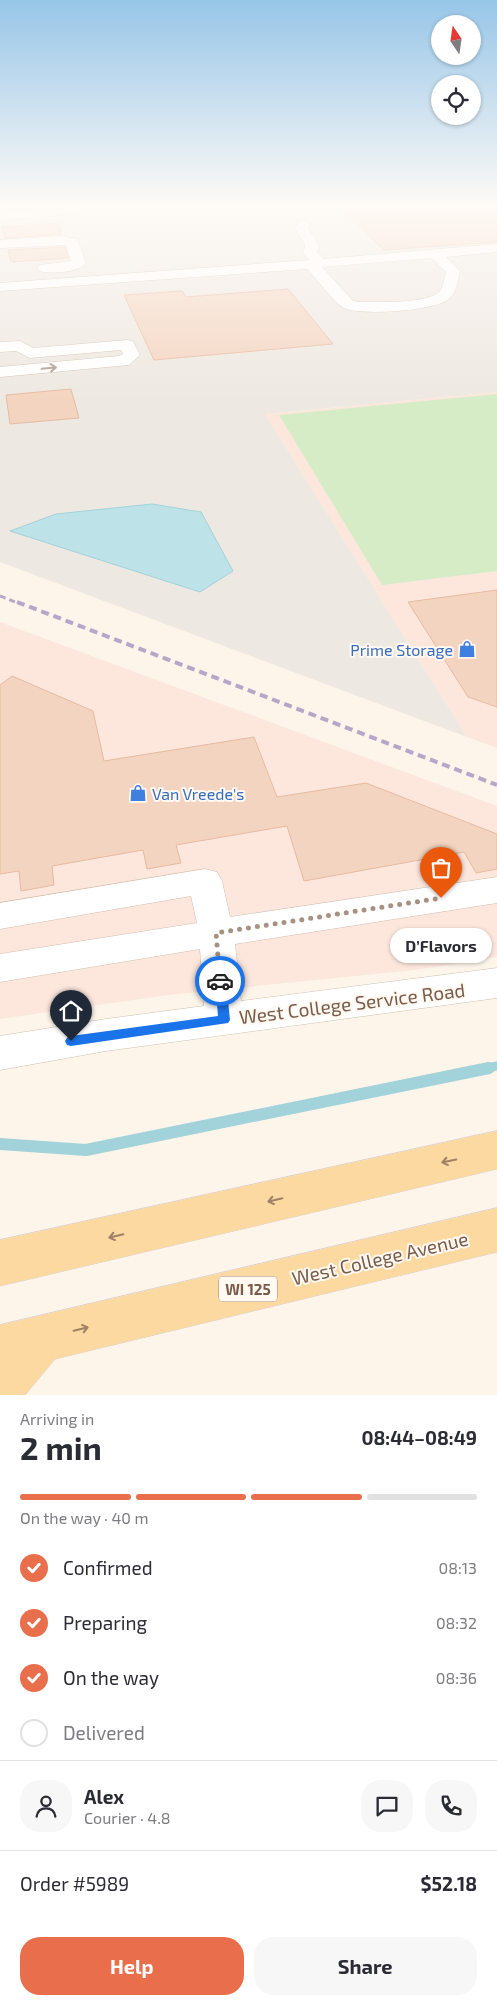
<!DOCTYPE html>
<html lang="en">
<head>
<meta charset="utf-8">
<style>
  :root { --surface:#fff; --page:#f7f7f7; --text:#2b2b33; --muted:#7c7c81; --line:#e1e1e2; --accent:#e96e4c }
  body { margin:0; font-family:"Exo 2",sans-serif; background:var(--page); color:var(--text); height:100vh; display:flex; flex-direction:column; font-size:19px; white-space:nowrap }
  * { box-sizing:border-box; margin:0 }
  p { font-size:16px; color:var(--muted) }
  .icon { flex:none; width:28px; height:28px; fill:none; stroke:currentColor; stroke-width:2; stroke-linecap:round; stroke-linejoin:round }
  .map { position:relative; height:1395px; overflow:hidden }
  .details { display:flex; flex-direction:column; background:var(--surface); flex:1 }
  .details>* { flex:none }
  .needle { width:32px; rotate:347deg }
  .tools { position:absolute; left:431px; top:15px; display:grid; gap:10px }
  .tools a { display:grid; place-items:center; width:50px; height:50px; border-radius:50%; background:var(--surface); box-shadow:0 1px 4px #0004; font-size:25px }
  .pin { position:absolute; display:grid; place-items:center; width:42px; height:42px; color:#fff; margin:-51px -21px; border-radius:50% 50% 50% 0; rotate:-45deg; box-shadow:0 0 5px #0007 }
  .pin .icon { rotate:45deg }
  .courier { position:absolute; display:grid; place-items:center; width:50px; height:50px; margin:-25px; border:4px solid #1a73e8; border-radius:50%; background:#fff; color:#222; box-shadow:0 1px 6px #0007 }
  .bubble { position:absolute; height:35px; border-radius:18px; background:var(--surface); box-shadow:0 1px 4px #0004; font-size:16px; font-weight:700; line-height:35px; text-align:center }
  .overview em { font-style:normal; font-weight:700 }
  .overview div { display:flex; flex-direction:column-reverse }
  .overview { display:flex; align-items:center; justify-content:space-between; height:85px; padding:0 20px }
  h1 { font-size:32px; font-weight:700; line-height:38px }
  .bar { display:grid; grid-template-columns:repeat(4,1fr); gap:8px 5px; align-content:center; height:60px; padding:0 20px }
  .bar i { height:6px; border-radius:4px; background:var(--line) }
  .bar .selected { background:var(--accent) }
  .bar p { grid-column:span 4 }
  .line { display:flex; align-items:center; gap:12px; padding:0 20px; border-top:1px solid var(--line) }
  .line div { flex:1 }
  .round { display:grid; place-items:center; flex:none; width:52px; height:52px; border-radius:20px; background:var(--page) }
  ol { padding:0 20px; list-style:none }
  li { display:flex; align-items:center; gap:15px; height:55px }
  li p { margin-inline-start:auto }
  li .icon { padding:5px; border-radius:50%; background:var(--accent); color:#fff; stroke-width:4 }
  li:last-child { color:var(--muted) }
  li i { width:28px; height:28px; border:2px solid var(--line); border-radius:50% }
  .cta { display:flex; gap:10px; margin-top:auto; padding:10px 20px }
  .cta a { flex:1; height:58px; border-radius:20px; background:var(--accent); color:#fff; font-size:20px; font-weight:700; line-height:58px; text-align:center }
  .cta a+a { background:var(--page); color:var(--text) }
  .map>svg:first-child { display:block }
</style>
</head>
<body>
<div class="map">
<svg width="497" height="1395" viewBox="0 0 497 1395">
  <rect width="100%" height="100%" fill="#fdf5ea"/>
  <path fill="#fde7dd" d="M497 392V748L467 737 265 414Z
    M0 622 497 806V957L415 970 169 995 0 1019Z"/>
  <path fill="#eee8e2" d="M0 206H497V392L265 414 467 737 0 562Z"/>
  <path fill="#d6ecc7" d="M497 394V571L382 585 279 415Z"/>
  <path fill="#bde2e8" stroke="#a2d2da" d="M152 504 201 512 233 571 200 592 10 531 56 514Z"/>
  <g fill="none" stroke-linecap="round" stroke-linejoin="round">
    <path stroke="#a2d2da" stroke-width="9" d="M483 1069 497 1066"/>
    <path stroke="#a2d2da" stroke-width="12" d="M0 1144 86 1150 489 1068"/>
  </g>
  <path fill="#f3d4c0" stroke="#e7baa0" d="M339 206H497V242L384 250Z
    M49 224H58L62 234 5 238 2 227Z
    M65 247 68 258 11 262 8 250Z
    M288 289 333 344 154 360 124 295 182 291 186 297Z
    M71 389 79 418 10 424 6 395Z
    M497 590V707L468 697 408 602Z
    M12 676 93 711 104 761 254 737 277 797 366 783 497 834V869L476 873 464 852 304 881 287 826 176 845 181 863 147 869 143 850 52 866 54 885 21 891 19 871 0 874V685Z"/>
  <g fill="none" stroke-linecap="round" stroke-linejoin="round">
    <g stroke="#d0bdae" stroke-width="1">
      <path id="minor" d="M72 207 78 211 76 214 0 220V212Z
        M304 220 310 224 308 228 319 245 317 252 323 259 497 244V252L446 257 460 271C458 281 457 291 449 299 435 311 360 316 344 308 335 303 315 277 307 269L0 291V283L309 260 303 253 305 245 295 228 299 221ZM431 258 446 272C444 278 444 286 440 291 429 304 376 302 359 302L353 301 322 267Z
        M62 236 77 239 86 263C78 273 51 274 39 271L37 268 39 265 71 261 66 245 0 248V240Z
        M127 340 133 341 140 355 129 365 0 377V367L119 356 123 354 121 350 30 358 16 351 0 352V342L20 341 33 348Z
        M205 869 217 872 222 881 230 917 497 877V903L235 944 241 1001 497 968V998L106 1051 0 1070V1036L106 1019 204 1006 200 949 0 982V954L197 923 191 896 0 929V903Z"/>
    </g>
    <g stroke="#d9d1cd" stroke-width="1">
      <path id="major" d="M497 1131V1169L0 1286V1240Z
        M497 1208V1252L55 1359 25 1395H0V1325Z"/>
    </g>
    <use href="#minor" fill="#fff" fill-rule="evenodd"/>
    <use href="#major" fill="#fcd9a1" fill-rule="evenodd"/>
    <path stroke="#b8a6c9" stroke-width="3" stroke-dasharray="6 4" stroke-linecap="butt" d="M0 596 20 604"/>
    <path stroke="#b8a6c9" stroke-width="4" stroke-dasharray="8 5" stroke-linecap="butt" d="M17 602 497 785"/>
  </g>
  <defs><path id="oneway-shaft" d="M-6 0H5M1.5-3L5.5 0L1.5 3" fill="none" stroke-width="1.6" stroke-linecap="round" stroke-linejoin="round" transform="scale(1.25)"/></defs>
  <use stroke="#af9d93" href="#oneway-shaft" transform="translate(49 368) rotate(-5)"/>
  <g stroke="#a08165">
    <use href="#oneway-shaft" transform="translate(449 1161) rotate(168)"/>
    <use href="#oneway-shaft" transform="translate(275 1200) rotate(167)"/>
    <use href="#oneway-shaft" transform="translate(116 1236) rotate(167)"/>
    <use href="#oneway-shaft" transform="translate(81 1329) rotate(-13)"/>
  </g>
  <linearGradient id="sky" x2="0" y2="1"><stop stop-color="#97c6e8"/><stop offset="0.51" stop-color="#fefaf6"/><stop offset="1" stop-color="#fefaf6" stop-opacity="0"/></linearGradient>
  <rect width="497" height="402" fill="url(#sky)"/>
  <path fill="#1a73e8" d="M220 976 226 981 230 1020 228 1023 71 1046 67 1045 65 1041 67 1038 71 1036 218 1016 215 981Z"/>
  <g fill="none" stroke-linecap="round" stroke-linejoin="round">
    <path stroke="#a79183" stroke-width="5" stroke-dasharray="0 9" d="M220 981 216 933 441 898"/>
  </g>
  <defs>
    <g id="shop-bare" transform="scale(1.35)"><path d="M-5-2.5h2.3a2.7 3.5 0 0 1 5.4 0H5L5.5 6h-11ZM-1.5-2.5h3a1.5 2.3 0 0 0-3 0Z" fill="#3f7fe0" stroke="#fff9f1" stroke-width="2.5" paint-order="stroke"/></g>
  </defs>
  <g fill-rule="evenodd">
    <use href="#shop-bare" x="467" y="649"/>
    <use href="#shop-bare" x="138" y="793"/>
  </g>
  <g text-anchor="middle" dominant-baseline="central" stroke-width="4" stroke-linejoin="round" paint-order="stroke">
    <rect fill="#fff9f1" stroke="#a18a7d" stroke-width="1" x="219" y="1276.5" width="58" height="25" rx="4"/>
    <g font-size="15" font-weight="bold" fill="#795b4b">
      <text x="248" y="1289">WI 125</text>
    </g>
    <g font-size="16" fill="#366cbe" stroke="#fff9f1" text-anchor="end">
      <text x="453" y="649">Prime Storage</text>
      <text x="152" y="793" text-anchor="start">Van Vreede's</text>
    </g>
    <g font-size="19" fill="#795b4b" stroke="#fff9f1">
      <text transform="translate(352 1003) rotate(-7)">West College Service Road</text>
      <text transform="translate(380 1258) rotate(-13)">West College Avenue</text>
    </g>
  </g>
</svg>
<div class="tools">
<a><svg class="needle" viewBox="-14 -14 28 28"><path d="M0-13l5 13h-10z" fill="#e53935"/><path d="M0 13l5-13h-10z" fill="#7c7c81"/></svg></a>
<a><svg class="icon" aria-label="locate" viewBox="0 0 24 24"><circle cx="12" cy="12" r="6"/><path d="M12 2v4M12 18v4M2 12h4M18 12h4"/></svg></a>
</div>
<div class="pin" style="left:441px;top:898px;background:#ea580c"><svg class="icon" aria-label="bag" viewBox="0 0 24 24"><path d="M5 8h14l-1 12H6zM9 8a3 3 0 0 1 6 0"/></svg></div>
<div class="pin" style="left:71px;top:1041px;background:#1f2937"><svg class="icon" aria-label="home" viewBox="0 0 24 24"><path d="M3 11l9-7 9 7M6 9v11h12V9"/></svg></div>
<div class="courier" style="left:220px;top:981px"><svg class="icon" aria-label="car" viewBox="0 0 24 24"><path d="M5 17H2v-5l4-1 3-4h7l3 4 3 1v5h-3M9 17h6M6 11h13"/><circle cx="7" cy="17" r="2"/><circle cx="17" cy="17" r="2"/></svg></div>
<div class="bubble" style="left:390px;top:928px;width:102px">D’Flavors</div>
</div>
<section class="details">
<div class="overview"><div><h1>2 min</h1><p>Arriving in</p></div><em>08:44–08:49</em></div>
<div class="bar"><i class="selected"></i><i class="selected"></i><i class="selected"></i><i></i><p>On the way · 40 m</p></div>
<ol>
<li><svg class="icon" aria-label="check" viewBox="0 0 24 24"><path d="M5 12l5 5 9-10"/></svg>Confirmed<p>08:13</p></li>
<li><svg class="icon" aria-label="check" viewBox="0 0 24 24"><path d="M5 12l5 5 9-10"/></svg>Preparing<p>08:32</p></li>
<li><svg class="icon" aria-label="check" viewBox="0 0 24 24"><path d="M5 12l5 5 9-10"/></svg>On the way<p>08:36</p></li>
<li><i></i>Delivered</li>
</ol>
<div class="line" style="height:90px"><a class="round"><svg class="icon" aria-label="person" viewBox="0 0 24 24"><circle cx="12" cy="8" r="4"/><path d="M4 21q1-7 8-7t8 7"/></svg></a><div><b>Alex</b><p>Courier · 4.8</p></div><a class="round"><svg class="icon" aria-label="chat" viewBox="0 0 24 24"><path d="M4 5h16v11H9l-5 4z"/></svg></a><a class="round"><svg class="icon" aria-label="phone" viewBox="0 0 24 24"><path d="M5 4h4l2 5-3 2q2 4 5 5l2-3 5 2v4C11 20 4 13 5 4z"/></svg></a></div>
<div class="line" style="height:65px"><div>Order #5989</div><b>$52.18</b></div>
<div class="cta"><a>Help</a><a>Share</a></div>
</section>
</body>
</html>
